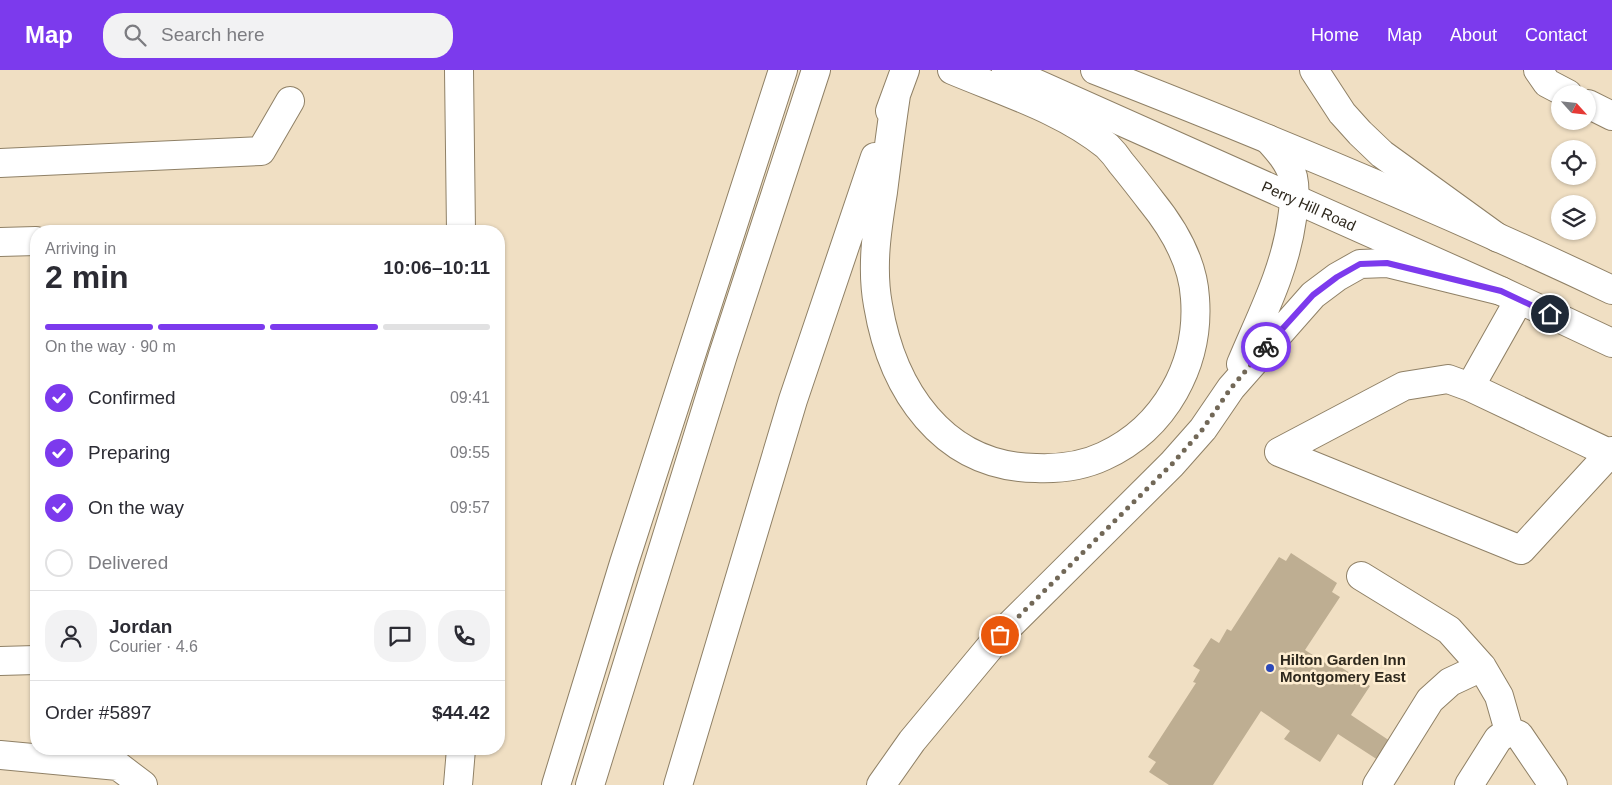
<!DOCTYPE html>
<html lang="en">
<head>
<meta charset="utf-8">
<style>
  :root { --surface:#fff; --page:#f2f2f3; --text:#2b2b33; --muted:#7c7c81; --line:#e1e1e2; --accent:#7c3aed }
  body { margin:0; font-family:Arial,sans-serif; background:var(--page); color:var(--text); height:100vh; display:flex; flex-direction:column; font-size:19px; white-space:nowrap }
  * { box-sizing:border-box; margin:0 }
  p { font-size:16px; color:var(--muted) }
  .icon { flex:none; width:28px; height:28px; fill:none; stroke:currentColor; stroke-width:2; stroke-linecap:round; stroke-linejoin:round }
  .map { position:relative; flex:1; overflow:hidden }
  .side { position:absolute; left:30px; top:155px; width:475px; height:530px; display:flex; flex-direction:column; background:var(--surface); border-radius:20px; box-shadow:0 1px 4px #0004 }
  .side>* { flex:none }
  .needle { width:32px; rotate:117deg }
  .controls { position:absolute; left:1551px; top:15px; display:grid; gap:10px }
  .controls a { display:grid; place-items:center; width:45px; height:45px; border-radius:50%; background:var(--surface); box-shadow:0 1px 4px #0004; font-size:25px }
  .pin { position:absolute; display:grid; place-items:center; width:42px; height:42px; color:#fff; margin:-21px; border:2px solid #fff; border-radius:50%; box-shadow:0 1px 5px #0007 }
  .courier { position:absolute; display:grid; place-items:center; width:50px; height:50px; margin:-25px; border:4px solid #7c3aed; border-radius:50%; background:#fff; color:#222; box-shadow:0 1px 6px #0007 }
  .summary em { font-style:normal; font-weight:700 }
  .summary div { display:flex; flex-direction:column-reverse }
  .summary { display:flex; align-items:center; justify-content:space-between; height:85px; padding:0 15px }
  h1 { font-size:32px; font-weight:700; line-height:38px }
  .bar { display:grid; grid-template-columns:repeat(4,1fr); gap:8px 5px; align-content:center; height:60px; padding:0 15px }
  .bar i { height:6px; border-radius:4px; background:var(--line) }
  .bar .on { background:var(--accent) }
  .bar p { grid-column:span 4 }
  .line { display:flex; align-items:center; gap:12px; padding:0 15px; border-top:1px solid var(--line) }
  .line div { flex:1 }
  .round { display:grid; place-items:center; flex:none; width:52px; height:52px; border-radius:20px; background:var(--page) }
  ol { padding:0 15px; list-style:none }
  li { display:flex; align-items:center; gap:15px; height:55px }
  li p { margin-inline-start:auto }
  li .icon { padding:5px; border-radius:50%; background:var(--accent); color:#fff; stroke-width:4 }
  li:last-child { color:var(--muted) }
  li i { width:28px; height:28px; border:2px solid var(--line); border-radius:50% }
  header { display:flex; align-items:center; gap:30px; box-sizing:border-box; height:70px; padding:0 25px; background:var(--accent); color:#fff }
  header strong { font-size:24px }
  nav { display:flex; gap:28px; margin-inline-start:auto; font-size:18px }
  .search { width:350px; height:45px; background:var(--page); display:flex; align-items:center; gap:12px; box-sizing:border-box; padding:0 18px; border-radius:20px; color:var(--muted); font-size:19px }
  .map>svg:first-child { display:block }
</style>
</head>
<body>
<header>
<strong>Map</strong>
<div class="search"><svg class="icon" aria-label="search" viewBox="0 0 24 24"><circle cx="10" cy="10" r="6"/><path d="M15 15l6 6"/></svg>Search here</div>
<nav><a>Home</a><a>Map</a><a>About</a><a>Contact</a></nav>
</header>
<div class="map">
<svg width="1612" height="715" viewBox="0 0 1612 715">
  <rect width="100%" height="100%" fill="#f0dfc3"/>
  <path fill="#beae92" d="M1291 483 1337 513 1332 522 1340 527 1305 580 1330 596 1333 592 1370 616 1351 645 1390 671 1378 690 1338 664 1320 692 1284 669 1290 661 1261 641 1213 715H1169L1149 702 1156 692 1148 687 1196 613 1193 612 1200 600 1193 596 1211 568 1219 573 1227 559 1231 561 1279 487 1286 491Z"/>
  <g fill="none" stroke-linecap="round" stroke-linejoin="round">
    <g stroke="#8f8066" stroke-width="30">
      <path id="minor" d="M1538 0 1547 13 1568 24
        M1588 34 1612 46
        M0 93 261 81 290 31
        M0 172 36 171
        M1519 230 1470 317 1611 384
        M1279 382 1521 480 1612 381
        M1279 382 1404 316 1448 309 1470 317
        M1361 506 1449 560 1482 597 1499 626 1509 661
        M0 591 36 590
        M0 685 118 696 143 715
        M1377 715 1430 630 1450 612 1482 597
        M1469 715 1498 669 1509 661 1519 665 1553 715"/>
    </g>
    <g stroke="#8f8066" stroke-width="30">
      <g id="major">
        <path id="s1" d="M1006 0 1501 221 1612 273"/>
        <path d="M1095 0C1270 68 1443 140 1612 220"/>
      </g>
    </g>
    <g stroke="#8f8066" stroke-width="30">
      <path id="highway" d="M459 0 461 161
        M1314 0 1342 43 1360 63 1382 84 1498 168
        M896 25C891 58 887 90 883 122 877 159 871 197 878 235 892 319 942 397 1036 398 1060 399 1083 396 1104 386 1165 358 1200 294 1195 228 1193 192 1173 158 1151 131 1141 118 1131 105 1121 93 1117 87 1112 81 1107 76 1063 40 1004 22 952 0
        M890 41 905 0
        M1241 294C1261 246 1285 201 1292 149 1294 135 1296 121 1293 107 1289 92 1278 80 1268 69
        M458 715 461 679
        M556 715 624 493 783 0
        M590 715 723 285 816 0
        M678 715 793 330 875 87
        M881 715 912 671 1000 565 1172 394 1203 359 1231 318 1313 225 1337 207 1360 194 1387 193 1501 221"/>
    </g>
    <use href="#minor" stroke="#fff" stroke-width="28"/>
    <use href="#major" stroke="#fff" stroke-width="28"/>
    <use href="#highway" stroke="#fff" stroke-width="28"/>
  </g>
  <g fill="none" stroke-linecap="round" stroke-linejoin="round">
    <path stroke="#726857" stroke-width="5" stroke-dasharray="0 9" d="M1000 565 1172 394 1202 360 1231 318 1266 277"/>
    <path stroke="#7c3aed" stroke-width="6" d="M1266 277 1313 225 1337 207 1360 194 1387 193 1501 221 1550 244"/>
  </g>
  <circle fill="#2c49b9" stroke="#feedd0" stroke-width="2" cx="1270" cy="598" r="5"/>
  <g text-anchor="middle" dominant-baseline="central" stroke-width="5" stroke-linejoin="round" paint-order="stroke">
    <g font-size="15" fill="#2e281d" stroke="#feedd0">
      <text stroke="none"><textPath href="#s1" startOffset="332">Perry Hill Road</textPath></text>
    </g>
    <g font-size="15" font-weight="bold" fill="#2e281d" stroke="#feedd0" text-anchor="start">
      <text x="1280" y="589">Hilton Garden Inn<tspan x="1280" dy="17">Montgomery East</tspan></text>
    </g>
  </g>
</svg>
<div class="controls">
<a><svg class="needle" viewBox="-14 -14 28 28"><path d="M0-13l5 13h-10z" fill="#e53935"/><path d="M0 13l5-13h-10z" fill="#7c7c81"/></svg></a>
<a><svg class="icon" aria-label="locate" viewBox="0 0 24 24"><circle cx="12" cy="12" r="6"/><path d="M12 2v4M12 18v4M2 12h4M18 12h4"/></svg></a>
<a><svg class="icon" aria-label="layers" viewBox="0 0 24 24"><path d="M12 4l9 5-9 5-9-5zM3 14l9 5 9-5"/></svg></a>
</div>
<div class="pin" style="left:1000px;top:565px;background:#ea580c"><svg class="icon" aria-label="bag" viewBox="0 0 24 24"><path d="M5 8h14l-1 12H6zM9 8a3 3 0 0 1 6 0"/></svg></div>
<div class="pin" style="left:1550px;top:244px;background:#1f2937"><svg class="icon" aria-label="home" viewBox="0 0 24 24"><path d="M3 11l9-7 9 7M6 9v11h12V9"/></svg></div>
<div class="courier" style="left:1266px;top:277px"><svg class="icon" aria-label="bike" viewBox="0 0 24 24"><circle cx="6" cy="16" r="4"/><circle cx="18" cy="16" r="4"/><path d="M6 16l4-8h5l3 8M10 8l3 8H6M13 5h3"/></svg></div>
<section class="side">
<div class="summary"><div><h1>2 min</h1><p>Arriving in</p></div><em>10:06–10:11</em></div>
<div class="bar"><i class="on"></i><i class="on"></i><i class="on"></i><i></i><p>On the way · 90 m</p></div>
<ol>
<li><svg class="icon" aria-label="check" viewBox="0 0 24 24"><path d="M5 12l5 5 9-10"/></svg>Confirmed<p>09:41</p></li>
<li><svg class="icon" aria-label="check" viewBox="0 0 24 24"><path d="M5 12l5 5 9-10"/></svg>Preparing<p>09:55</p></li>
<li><svg class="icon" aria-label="check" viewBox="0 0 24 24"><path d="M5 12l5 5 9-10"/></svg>On the way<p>09:57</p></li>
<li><i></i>Delivered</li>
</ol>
<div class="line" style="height:90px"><a class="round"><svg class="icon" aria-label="person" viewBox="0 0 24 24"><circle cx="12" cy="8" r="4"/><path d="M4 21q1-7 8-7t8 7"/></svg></a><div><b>Jordan</b><p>Courier · 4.6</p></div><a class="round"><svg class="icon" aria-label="chat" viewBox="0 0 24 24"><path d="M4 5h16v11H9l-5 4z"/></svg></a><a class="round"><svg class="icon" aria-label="phone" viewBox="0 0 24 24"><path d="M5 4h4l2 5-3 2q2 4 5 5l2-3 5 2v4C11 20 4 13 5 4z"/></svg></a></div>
<div class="line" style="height:65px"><div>Order #5897</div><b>$44.42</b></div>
</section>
</div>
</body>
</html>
